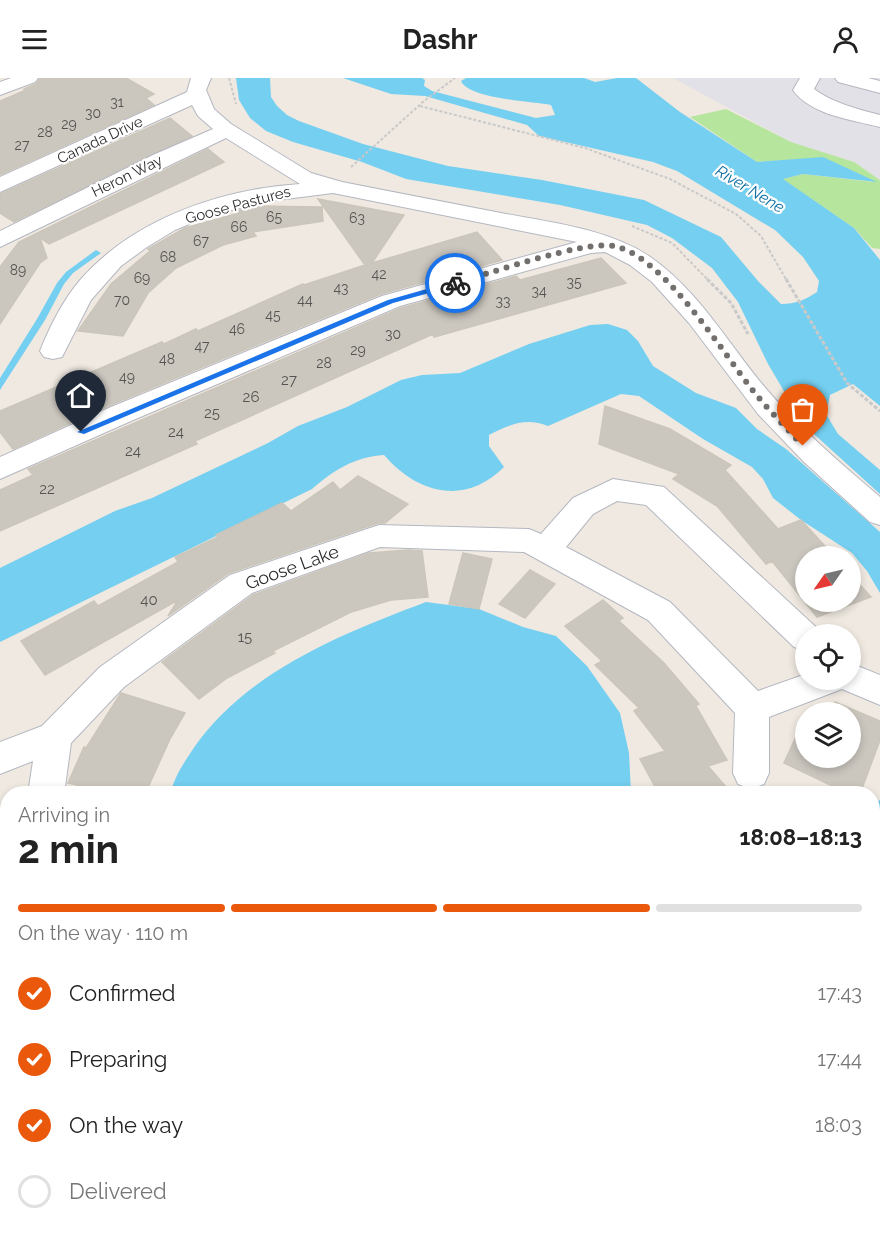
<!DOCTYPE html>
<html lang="en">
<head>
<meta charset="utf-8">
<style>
  :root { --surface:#fff; --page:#f2f2f2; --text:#222; --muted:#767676; --line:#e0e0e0; --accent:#ea580c }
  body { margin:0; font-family:Raleway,sans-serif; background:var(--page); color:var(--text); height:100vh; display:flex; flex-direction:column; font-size:22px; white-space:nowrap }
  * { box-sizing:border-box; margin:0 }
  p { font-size:20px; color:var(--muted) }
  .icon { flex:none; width:33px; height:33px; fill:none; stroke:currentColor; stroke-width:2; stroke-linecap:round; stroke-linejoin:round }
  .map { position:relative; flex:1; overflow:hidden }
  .sheet { position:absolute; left:0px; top:708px; width:880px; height:450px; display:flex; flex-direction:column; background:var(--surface); border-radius:24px 24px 0 0; box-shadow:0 3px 9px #0003 }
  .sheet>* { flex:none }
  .needle { width:39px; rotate:236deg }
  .fabs { position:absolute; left:795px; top:468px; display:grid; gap:12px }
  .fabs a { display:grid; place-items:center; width:66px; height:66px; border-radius:50%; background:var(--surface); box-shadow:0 3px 9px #0003; font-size:30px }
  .pin { position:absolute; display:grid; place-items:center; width:51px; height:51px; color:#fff; margin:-62px -26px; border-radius:50% 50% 50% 0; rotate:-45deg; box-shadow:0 0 6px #0007 }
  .pin .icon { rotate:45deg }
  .courier { position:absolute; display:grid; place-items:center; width:60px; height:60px; margin:-30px; border:4px solid #1a73e8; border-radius:50%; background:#fff; color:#222; box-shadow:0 2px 8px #0007 }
  .summary em { font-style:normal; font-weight:700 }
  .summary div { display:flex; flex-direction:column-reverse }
  .summary { display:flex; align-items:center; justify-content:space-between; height:102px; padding:0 18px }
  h1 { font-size:39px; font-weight:700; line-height:45px }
  .bar { display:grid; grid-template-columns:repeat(4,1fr); gap:9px 6px; align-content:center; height:72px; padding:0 18px }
  .bar i { height:8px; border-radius:4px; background:var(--line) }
  .bar .current { background:var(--accent) }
  .bar p { grid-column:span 4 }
  ol { padding:0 18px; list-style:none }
  li { display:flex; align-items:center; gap:18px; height:66px }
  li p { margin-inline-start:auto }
  li .icon { padding:6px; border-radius:50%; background:var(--accent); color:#fff; stroke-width:4 }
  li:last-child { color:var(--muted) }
  li i { width:33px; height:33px; border:3px solid var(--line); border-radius:50% }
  header { display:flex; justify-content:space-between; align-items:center; height:78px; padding:0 18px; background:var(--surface); font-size:27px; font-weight:700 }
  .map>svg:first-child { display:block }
</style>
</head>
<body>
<header><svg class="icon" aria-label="menu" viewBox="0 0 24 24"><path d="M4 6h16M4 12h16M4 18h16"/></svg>Dashr<svg class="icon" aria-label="person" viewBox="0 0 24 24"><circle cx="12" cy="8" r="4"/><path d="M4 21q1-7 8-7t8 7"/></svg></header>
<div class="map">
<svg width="880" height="1158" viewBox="0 0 880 1158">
  <rect width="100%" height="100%" fill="#efe9e1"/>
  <path fill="#e3e1e8" d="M673 0H880V102L854 84 791 64Z"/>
  <path fill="#b6e59e" d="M726 31 791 64 854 84 880 102V171L872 170 854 150 782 101 803 96 874 104 800 81 757 84 690 39Z"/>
  <path fill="#75cff0" d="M236 0H270L271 19 277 28 287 37 299 43 363 66 448 88 542 102 644 122 721 159 758 203 781 226C796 226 805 222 817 214L819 203 803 179 775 152 677 93 653 84 539 58 527 47 425 18 391 16 343 0H422L425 2 424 8 432 13 536 40 555 37 551 27C531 23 469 21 461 3L466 0H584L595 4 617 0H636L680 34 757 84 823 79 877 104 803 96 783 101 854 150 880 182V328L853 306 830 317 826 336 838 356 880 392V416L804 347 768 286 738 224 712 190 672 160 647 147 560 127 406 101 362 84 293 64 266 53 250 40 239 22Z
    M96 172 101 175 73 195 64 206 45 242 0 312V300L37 241 57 205 66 194Z
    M608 246 627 252 638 263 653 288 696 315 736 330 757 351 786 371 880 454V515L867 493 852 475 801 442 773 420 763 401 752 389 703 361 639 318 621 316 548 348C526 339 508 347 489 357V368L504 389C465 428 418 416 384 377 354 379 334 392 312 411L0 564V490L115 433 152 420 268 365 298 348 347 329 401 302 422 297 460 295 529 266 590 247Z
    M426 524 479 531 523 549 556 558 587 588 620 635 629 675 631 715 170 716C175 698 183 686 193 671 246 594 341 556 426 524Z
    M880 722V1138L873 1145V726Z
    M7 1149 8 1150 241 1151 232 1158H0V1154Z
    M287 1150H868V1151L861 1158H277Z"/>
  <path fill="#cbc7bf" stroke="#cbc5ba" stroke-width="1.5" d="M40 0H126L154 16 146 20 154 27 0 97V23L26 12 24 11 36 6Z
    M170 40 192 58 14 144 0 135V116Z
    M208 71 224 84 49 166 40 160 47 180 40 185 0 246V189L19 164Z
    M318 121 404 137 372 185 477 154 502 182 381 216 110 327 13 371 0 354V333L162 264 164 266 196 251 198 253 303 206 304 207 365 187Z
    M256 128 322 129 323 143 253 154 256 158 223 167 176 190 148 215 123 258 78 253 111 206 150 173 148 171 185 150 239 135V132Z
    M601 180 626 205 434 259 433 256 195 363 197 366 0 453V412L33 397 28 391 401 230 516 198 520 202Z
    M605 328 670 351 731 387 725 392 778 451 801 442 834 478H806V524H850V496L871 519 817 539 772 483 766 486 717 428 673 401 679 396 599 366Z
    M358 398 408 426 385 445H378L229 495 168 538 178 522 45 597 21 563 94 523 98 528 178 484 175 479 218 459 216 457 282 425 291 433 333 404 340 412Z
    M408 472 422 473 428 519 391 522 351 534 273 573 275 575 227 600 199 621 162 584 253 517 369 475Z
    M463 475 492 481 479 531 449 526Z
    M530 492 555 506 525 540 499 526Z
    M603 522 623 540 619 543 664 585 699 626 696 628 727 682 708 688 732 716H659L640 681 665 673 634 633 639 630 595 587 602 583 565 548Z
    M121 615 185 635 170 661 145 716H114L68 705 84 669 86 670Z
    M835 624 880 643V662L860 716H849L784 685 795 661 806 666V680H850V634H831Z"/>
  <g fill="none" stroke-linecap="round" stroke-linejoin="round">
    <g stroke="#b4b7c1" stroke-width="2">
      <path id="minor" d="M11 0H38L35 4 0 17V4Z
        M191 0H211L206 12 214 31 231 46 311 95 342 104C396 115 451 125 506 136 554 145 607 151 649 178 697 211 726 262 762 306 797 348 839 384 880 419V447L870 444 804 384 758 336 689 245 652 204 630 187 605 174 591 175 400 228 131 343 0 401V379L111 329 382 218 577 164 333 115 262 124 206 139 175 152 147 169 121 188 91 222 62 279 53 281 44 279 40 273C50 248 63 222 81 201 134 141 221 111 300 106L226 60 0 169V153L153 77 213 51 198 38 192 27 0 114V99L187 14Z
        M800 0H820L814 11C833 25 857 31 880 37V49C853 42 810 37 793 12Z
        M835 0H868L880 3V15L838 4Z
        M613 401 664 409 818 551 821 556H806V573L794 569 646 427 617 423 593 436 566 469 670 524 758 613 806 596V602H850V585L880 597V627L842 611 769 639V695L764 706 751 711 738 706 733 695 735 635 648 542 524 474 380 469 252 515 124 609 71 665 64 716H28L33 683 0 696V664L42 648 100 589 230 497 379 447 529 451 541 456 573 420Z
        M8 900V948L0 951V903Z"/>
    </g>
    <path stroke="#c9c9c9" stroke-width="2" stroke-dasharray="3 2" stroke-linecap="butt" d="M229 0 236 26
      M420 28 585 70 670 101 736 136 761 158 787 203
      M351 89 424 23 455 0
      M632 148 672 165 709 203"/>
    <path stroke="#c9c9c9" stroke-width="3" stroke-dasharray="4 2" stroke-linecap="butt" d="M707 201 731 225 748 256
      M786 201 847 305 880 333"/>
    <use href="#minor" fill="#fff" fill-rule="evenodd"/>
  </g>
  <path fill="#1a73e8" d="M455 203 458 207 393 225 84 356 77 354 388 222Z"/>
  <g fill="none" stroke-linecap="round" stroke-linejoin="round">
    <path stroke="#726f6d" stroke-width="6" stroke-dasharray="0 10.8" d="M455 205C489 196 584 162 614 168 663 178 721 272 751 310 767 331 786 349 803 368"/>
  </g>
  <g text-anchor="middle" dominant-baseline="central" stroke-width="4.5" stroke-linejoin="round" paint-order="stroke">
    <g font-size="14" fill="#555452">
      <text x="117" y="24">31</text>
      <text x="93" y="35">30</text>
      <text x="69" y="46">29</text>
      <text x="45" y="54">28</text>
      <text x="22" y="67">27</text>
      <text x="274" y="139">65</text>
      <text x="357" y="140">63</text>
      <text x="239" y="149">66</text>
      <text x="201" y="163">67</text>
      <text x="168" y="179">68</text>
      <text x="18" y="192">89</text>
      <text x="379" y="196">42</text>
      <text x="142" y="200">69</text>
      <text x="574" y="204">35</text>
      <text x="341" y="210">43</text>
      <text x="539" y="213">34</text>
      <text x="122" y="222">70</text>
      <text x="305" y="222">44</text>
      <text x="503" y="223">33</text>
      <text x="273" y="237">45</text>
      <text x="237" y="251">46</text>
      <text x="393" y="256">30</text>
      <text x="202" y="268">47</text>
      <text x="358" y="272">29</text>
      <text x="167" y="281">48</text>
      <text x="324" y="285">28</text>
      <text x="127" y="299">49</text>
    </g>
    <g font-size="15" fill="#2e2e2e" stroke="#fff">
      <text transform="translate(100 62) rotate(-25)">Canada Drive</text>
      <text transform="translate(127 98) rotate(-26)">Heron Way</text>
      <text transform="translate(238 127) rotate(-15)">Goose Pastures</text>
    </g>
    <g font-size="15" fill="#555452">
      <text x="289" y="302">27</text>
      <text x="251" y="319">26</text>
      <text x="212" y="335">25</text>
      <text x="176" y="354">24</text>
      <text x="133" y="373">24</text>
      <text x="47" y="411">22</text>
      <text x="149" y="522">40</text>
      <text x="245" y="559">15</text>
    </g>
    <g font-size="16" font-style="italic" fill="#0d6fa3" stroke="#fff">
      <text transform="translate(750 111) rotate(31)">River Nene</text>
    </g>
    <g font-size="18" fill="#2e2e2e" stroke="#fff">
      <text transform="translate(292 489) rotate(-20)">Goose Lake</text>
    </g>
  </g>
</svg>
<div class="fabs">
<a><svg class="needle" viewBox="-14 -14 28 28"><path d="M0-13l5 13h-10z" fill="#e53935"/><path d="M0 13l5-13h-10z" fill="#767676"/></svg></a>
<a><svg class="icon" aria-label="locate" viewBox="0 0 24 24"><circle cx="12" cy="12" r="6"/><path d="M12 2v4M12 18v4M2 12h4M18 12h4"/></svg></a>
<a><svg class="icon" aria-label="layers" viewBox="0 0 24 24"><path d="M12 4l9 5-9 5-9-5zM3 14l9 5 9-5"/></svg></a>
</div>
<div class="pin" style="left:803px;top:368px;background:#ea580c"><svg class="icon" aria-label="bag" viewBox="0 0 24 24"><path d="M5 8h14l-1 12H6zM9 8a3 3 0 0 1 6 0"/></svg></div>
<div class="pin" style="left:81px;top:354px;background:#1f2937"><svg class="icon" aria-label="home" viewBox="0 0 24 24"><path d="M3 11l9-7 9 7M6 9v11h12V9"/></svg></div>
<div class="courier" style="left:455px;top:205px"><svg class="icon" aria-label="bike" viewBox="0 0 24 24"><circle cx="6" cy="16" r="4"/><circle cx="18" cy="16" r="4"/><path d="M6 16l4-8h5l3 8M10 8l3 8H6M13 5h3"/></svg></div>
<section class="sheet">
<div class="summary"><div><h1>2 min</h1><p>Arriving in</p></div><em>18:08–18:13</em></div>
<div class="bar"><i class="current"></i><i class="current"></i><i class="current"></i><i></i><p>On the way · 110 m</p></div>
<ol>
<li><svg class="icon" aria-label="check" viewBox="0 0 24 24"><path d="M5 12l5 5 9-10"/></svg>Confirmed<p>17:43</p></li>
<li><svg class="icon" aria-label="check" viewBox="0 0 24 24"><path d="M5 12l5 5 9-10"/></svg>Preparing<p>17:44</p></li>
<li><svg class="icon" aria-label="check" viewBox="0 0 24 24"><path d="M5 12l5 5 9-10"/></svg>On the way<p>18:03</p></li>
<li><i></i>Delivered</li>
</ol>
</section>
</div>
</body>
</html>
